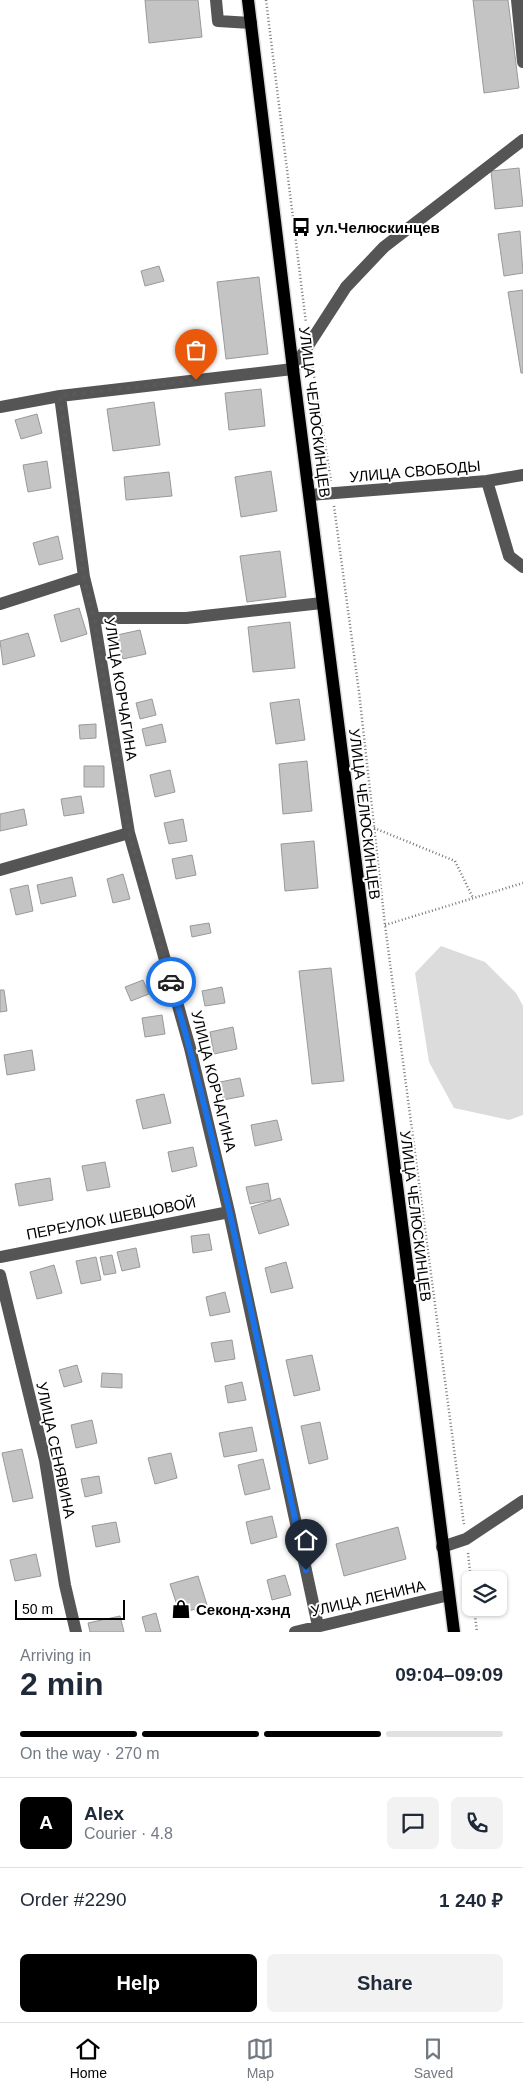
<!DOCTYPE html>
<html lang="en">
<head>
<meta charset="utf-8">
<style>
  :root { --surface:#fff; --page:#f2f2f3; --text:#1f2937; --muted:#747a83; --line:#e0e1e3; --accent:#000 }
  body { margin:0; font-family:Helvetica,sans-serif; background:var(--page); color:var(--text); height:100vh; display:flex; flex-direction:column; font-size:19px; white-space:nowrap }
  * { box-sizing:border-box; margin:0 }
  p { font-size:16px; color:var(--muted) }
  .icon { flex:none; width:28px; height:28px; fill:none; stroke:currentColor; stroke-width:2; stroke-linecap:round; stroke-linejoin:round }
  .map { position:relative; height:1632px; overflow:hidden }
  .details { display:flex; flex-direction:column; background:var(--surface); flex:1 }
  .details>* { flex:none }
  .tools { position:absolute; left:462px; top:1571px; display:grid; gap:10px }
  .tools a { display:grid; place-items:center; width:45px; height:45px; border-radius:8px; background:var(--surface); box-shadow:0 1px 4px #0004; font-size:25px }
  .scale { position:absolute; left:15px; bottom:12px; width:110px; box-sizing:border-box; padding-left:5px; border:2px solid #000; border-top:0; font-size:14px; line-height:18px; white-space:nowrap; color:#000; -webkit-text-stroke:4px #fff; paint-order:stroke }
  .pin { position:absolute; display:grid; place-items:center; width:42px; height:42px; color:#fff; margin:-51px -21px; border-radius:50% 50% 50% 0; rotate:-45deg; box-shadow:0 0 5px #0007 }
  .pin .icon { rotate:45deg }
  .courier { position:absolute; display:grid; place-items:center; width:50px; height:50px; margin:-25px; border:4px solid #1a73e8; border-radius:50%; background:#fff; color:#222; box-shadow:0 1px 6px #0007 }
  .summary em { font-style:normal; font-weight:700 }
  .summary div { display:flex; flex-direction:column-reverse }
  .summary { display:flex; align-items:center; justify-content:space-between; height:85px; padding:0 20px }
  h1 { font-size:32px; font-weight:700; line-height:38px }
  .bar { display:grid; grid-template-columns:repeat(4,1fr); gap:8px 5px; align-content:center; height:60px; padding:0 20px }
  .bar i { height:6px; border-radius:4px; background:var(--line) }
  .bar .on { background:var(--accent) }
  .bar p { grid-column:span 4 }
  .line { display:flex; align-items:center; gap:12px; padding:0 20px; border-top:1px solid var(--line) }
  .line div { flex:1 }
  .round { display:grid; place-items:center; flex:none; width:52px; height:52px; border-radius:8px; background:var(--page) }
  .primary-button { display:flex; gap:10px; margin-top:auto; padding:10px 20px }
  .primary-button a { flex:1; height:58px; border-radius:8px; background:var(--accent); color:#fff; font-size:20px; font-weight:700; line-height:58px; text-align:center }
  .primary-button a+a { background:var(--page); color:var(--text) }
  .menu { display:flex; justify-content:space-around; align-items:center; height:70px; border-top:1px solid var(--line); background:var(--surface); font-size:14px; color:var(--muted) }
  .menu a { display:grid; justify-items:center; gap:2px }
  .menu .on { color:var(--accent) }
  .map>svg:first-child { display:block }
</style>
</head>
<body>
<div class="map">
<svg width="523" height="1632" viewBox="0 0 523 1632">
  <rect width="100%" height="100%" fill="#fff"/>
  <path fill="#dcdcdc" d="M441 946 485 962 516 993 523 1006V1115L509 1120 454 1108 429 1062 415 973Z"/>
  <path fill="#c4c4c4" stroke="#999" d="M145 0H198L202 37 149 43Z
    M473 0H508L519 88 484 93Z
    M519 168 523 206 495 209 491 171Z
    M520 231 523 273 504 276 498 234Z
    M159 266 164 281 145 286 141 271Z
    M259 277 268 354 226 359 217 282Z
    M523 290V373H521L508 292Z
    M261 389 265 426 229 430 225 393Z
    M154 402 160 445 113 451 107 409Z
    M37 414 42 433 21 439 15 420Z
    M47 461 51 488 28 492 23 465Z
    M271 471 277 511 241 517 235 477Z
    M169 472 172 496 126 500 124 477Z
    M58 536 63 559 39 565 33 543Z
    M280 551 286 597 247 602 240 556Z
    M79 608 87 634 61 642 54 615Z
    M290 622 295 668 253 672 248 627Z
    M140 630 146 654 123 659 117 635Z
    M28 633 35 656 3 665 0 641Z
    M152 699 156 715 140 719 136 703Z
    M299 699 305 740 276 744 270 703Z
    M96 724V738L80 739 79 725Z
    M162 724 166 742 146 746 142 729Z
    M307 761 312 811 283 814 279 764Z
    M84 766H104V787H84Z
    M170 770 175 792 155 797 150 775Z
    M81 796 84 813 64 816 61 799Z
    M24 809 27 825 0 831V814Z
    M183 819 187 841 169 844 164 823Z
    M314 841 318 888 285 891 281 844Z
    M192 855 196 875 176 879 172 859Z
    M123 874 130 899 113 903 107 879Z
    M72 877 76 896 41 904 37 885Z
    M28 885 33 911 16 915 10 889Z
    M209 923 211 933 192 937 190 926Z
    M331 968 344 1081 312 1084 299 971Z
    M143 980 149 994 131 1001 125 987Z
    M222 987 225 1003 205 1006 202 991Z
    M0 990H4L7 1011 0 1012Z
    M162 1015 165 1034 145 1037 142 1018Z
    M233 1027 237 1049 214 1054 210 1032Z
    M32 1050 35 1070 7 1075 4 1055Z
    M240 1078 244 1096 223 1100 220 1082Z
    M164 1094 171 1123 143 1129 136 1100Z
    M277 1120 282 1140 255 1146 251 1125Z
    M193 1147 197 1166 172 1172 168 1152Z
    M105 1162 110 1187 87 1191 82 1166Z
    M50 1178 53 1200 19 1206 15 1184Z
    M268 1183 271 1200 250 1204 246 1187Z
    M280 1198 289 1225 259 1234 251 1207Z
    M209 1234 212 1250 193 1253 191 1236Z
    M136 1248 140 1267 122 1271 117 1252Z
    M112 1255 116 1273 104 1275 100 1257Z
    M96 1257 101 1280 81 1284 76 1261Z
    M286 1262 293 1288 271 1293 265 1268Z
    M54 1265 62 1293 37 1299 30 1272Z
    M225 1292 230 1312 210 1316 206 1297Z
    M232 1340 235 1359 215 1362 211 1343Z
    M312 1355 320 1390 294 1396 286 1360Z
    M77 1365 82 1382 64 1387 59 1370Z
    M102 1373 122 1374V1388L101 1387Z
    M242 1382 246 1400 228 1403 225 1386Z
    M92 1420 97 1443 76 1448 71 1425Z
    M320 1422 328 1459 309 1464 301 1426Z
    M252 1427 257 1451 224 1457 219 1433Z
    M22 1449 33 1498 13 1502 2 1453Z
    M171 1453 177 1478 155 1484 148 1458Z
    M263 1459 270 1489 245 1495 238 1465Z
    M99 1476 102 1493 85 1497 81 1479Z
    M272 1516 277 1537 251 1544 246 1522Z
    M116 1522 120 1542 96 1547 92 1526Z
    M398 1527 406 1559 344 1576 336 1544Z
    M36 1554 41 1576 15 1581 10 1560Z
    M285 1575 291 1595 272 1600 267 1580Z
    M198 1576 207 1605 180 1614 170 1584Z
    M156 1613 161 1632H146L142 1617Z
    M120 1616 124 1632H90L88 1623Z"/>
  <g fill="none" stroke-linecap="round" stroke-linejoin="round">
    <g stroke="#dbdbdb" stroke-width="15">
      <path id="major" d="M248 0 293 369 454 1632"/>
    </g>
    <path stroke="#777" stroke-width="2.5" stroke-dasharray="1 2.5" stroke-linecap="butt" d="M266 0 306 323
      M312 363 331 481
      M334 506 359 692 385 925 464 1525
      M374 828 455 861 473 898
      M385 925 523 883
      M468 1553 471 1581
      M474 1608 477 1632"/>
    <path stroke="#555" stroke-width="12" d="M216 0 218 21 251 23
      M517 0 523 62
      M60 396 84 577 94 618 129 833 190 1048 229 1212 318 1626
      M0 407 60 396 293 369 346 287 384 247 523 140
      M487 481 509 556 523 567
      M310 495 487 481 523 475
      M0 604 84 577
      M94 618H186L322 603
      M0 870 129 833
      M0 1257 229 1212
      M0 1275 45 1460 65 1585 76 1632
      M442 1547 466 1539 523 1501
      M295 1632 449 1595"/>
    <use href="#major" stroke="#000" stroke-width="12"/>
  </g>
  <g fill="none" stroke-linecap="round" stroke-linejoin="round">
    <path stroke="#595959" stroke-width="5" stroke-dasharray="0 9" d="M171 982 129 833 94 618 84 578 60 396 196 380"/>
    <path stroke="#1a73e8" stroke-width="6" d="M171 982C227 1175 263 1374 306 1570"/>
  </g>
  <defs>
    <g id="bus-bare" transform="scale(1.5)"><path d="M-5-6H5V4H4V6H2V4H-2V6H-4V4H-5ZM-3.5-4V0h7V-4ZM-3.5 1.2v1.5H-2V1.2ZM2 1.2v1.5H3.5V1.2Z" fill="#000" stroke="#fff" stroke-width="2.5" paint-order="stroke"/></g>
    <g id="shop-bare" transform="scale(1.5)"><path d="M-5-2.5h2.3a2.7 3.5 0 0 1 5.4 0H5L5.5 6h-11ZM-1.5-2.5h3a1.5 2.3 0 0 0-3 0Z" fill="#000" stroke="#fff" stroke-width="2.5" paint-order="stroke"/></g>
  </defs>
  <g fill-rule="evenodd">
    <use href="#bus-bare" x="301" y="227"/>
    <use href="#shop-bare" x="181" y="1609"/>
  </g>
  <g text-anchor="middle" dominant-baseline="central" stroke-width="4" stroke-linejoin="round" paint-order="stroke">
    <g font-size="15" font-weight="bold" fill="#000" stroke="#fff" text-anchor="start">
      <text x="316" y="227">ул.Челюскинцев</text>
      <text x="196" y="1609">Секонд-хэнд</text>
    </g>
    <g font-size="15" fill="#000" stroke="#fff">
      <text transform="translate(315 412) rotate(83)">УЛИЦА ЧЕЛЮСКИНЦЕВ</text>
      <text transform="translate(415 471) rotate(-5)">УЛИЦА СВОБОДЫ</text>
      <text transform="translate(121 689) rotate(81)">УЛИЦА КОРЧАГИНА</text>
      <text transform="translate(365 814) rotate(83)">УЛИЦА ЧЕЛЮСКИНЦЕВ</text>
      <text transform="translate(214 1081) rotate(76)">УЛИЦА КОРЧАГИНА</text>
      <text transform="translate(416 1216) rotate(83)">УЛИЦА ЧЕЛЮСКИНЦЕВ</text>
      <text transform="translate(111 1218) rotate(-11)">ПЕРЕУЛОК ШЕВЦОВОЙ</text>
      <text transform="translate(56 1450) rotate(78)">УЛИЦА СЕНЯВИНА</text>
      <text transform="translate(368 1598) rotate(-13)">УЛИЦА ЛЕНИНА</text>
    </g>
  </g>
</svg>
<div class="tools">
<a><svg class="icon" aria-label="layers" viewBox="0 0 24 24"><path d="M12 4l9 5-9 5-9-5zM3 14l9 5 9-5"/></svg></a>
</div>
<div class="scale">50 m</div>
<div class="pin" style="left:196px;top:380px;background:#ea580c"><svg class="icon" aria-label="bag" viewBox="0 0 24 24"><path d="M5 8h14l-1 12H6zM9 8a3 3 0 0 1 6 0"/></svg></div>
<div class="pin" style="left:306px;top:1570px;background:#1f2937"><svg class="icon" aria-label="home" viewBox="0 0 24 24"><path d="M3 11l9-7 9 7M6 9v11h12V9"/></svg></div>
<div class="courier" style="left:171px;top:982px"><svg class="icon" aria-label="car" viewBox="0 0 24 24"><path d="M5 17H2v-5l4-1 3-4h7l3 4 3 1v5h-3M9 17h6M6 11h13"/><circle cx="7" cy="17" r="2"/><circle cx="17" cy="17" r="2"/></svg></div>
</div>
<section class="details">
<div class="summary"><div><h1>2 min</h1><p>Arriving in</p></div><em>09:04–09:09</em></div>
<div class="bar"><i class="on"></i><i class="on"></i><i class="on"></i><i></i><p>On the way · 270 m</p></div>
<div class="line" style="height:90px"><b class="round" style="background:var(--accent);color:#fff">A</b><div><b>Alex</b><p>Courier · 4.8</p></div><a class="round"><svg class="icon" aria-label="chat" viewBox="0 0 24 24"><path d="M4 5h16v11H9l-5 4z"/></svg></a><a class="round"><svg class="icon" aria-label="phone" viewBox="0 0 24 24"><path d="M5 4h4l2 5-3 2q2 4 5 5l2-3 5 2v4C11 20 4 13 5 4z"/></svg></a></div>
<div class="line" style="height:65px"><div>Order #2290</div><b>1 240 ₽</b></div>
<div class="primary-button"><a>Help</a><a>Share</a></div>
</section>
<nav class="menu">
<a class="on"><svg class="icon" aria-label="home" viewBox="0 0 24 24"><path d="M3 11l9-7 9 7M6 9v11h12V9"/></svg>Home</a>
<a><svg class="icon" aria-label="map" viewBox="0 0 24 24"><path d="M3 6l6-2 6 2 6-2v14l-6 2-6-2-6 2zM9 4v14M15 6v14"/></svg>Map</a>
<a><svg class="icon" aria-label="saved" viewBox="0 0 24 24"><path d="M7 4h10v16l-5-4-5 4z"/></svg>Saved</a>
</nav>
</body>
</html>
